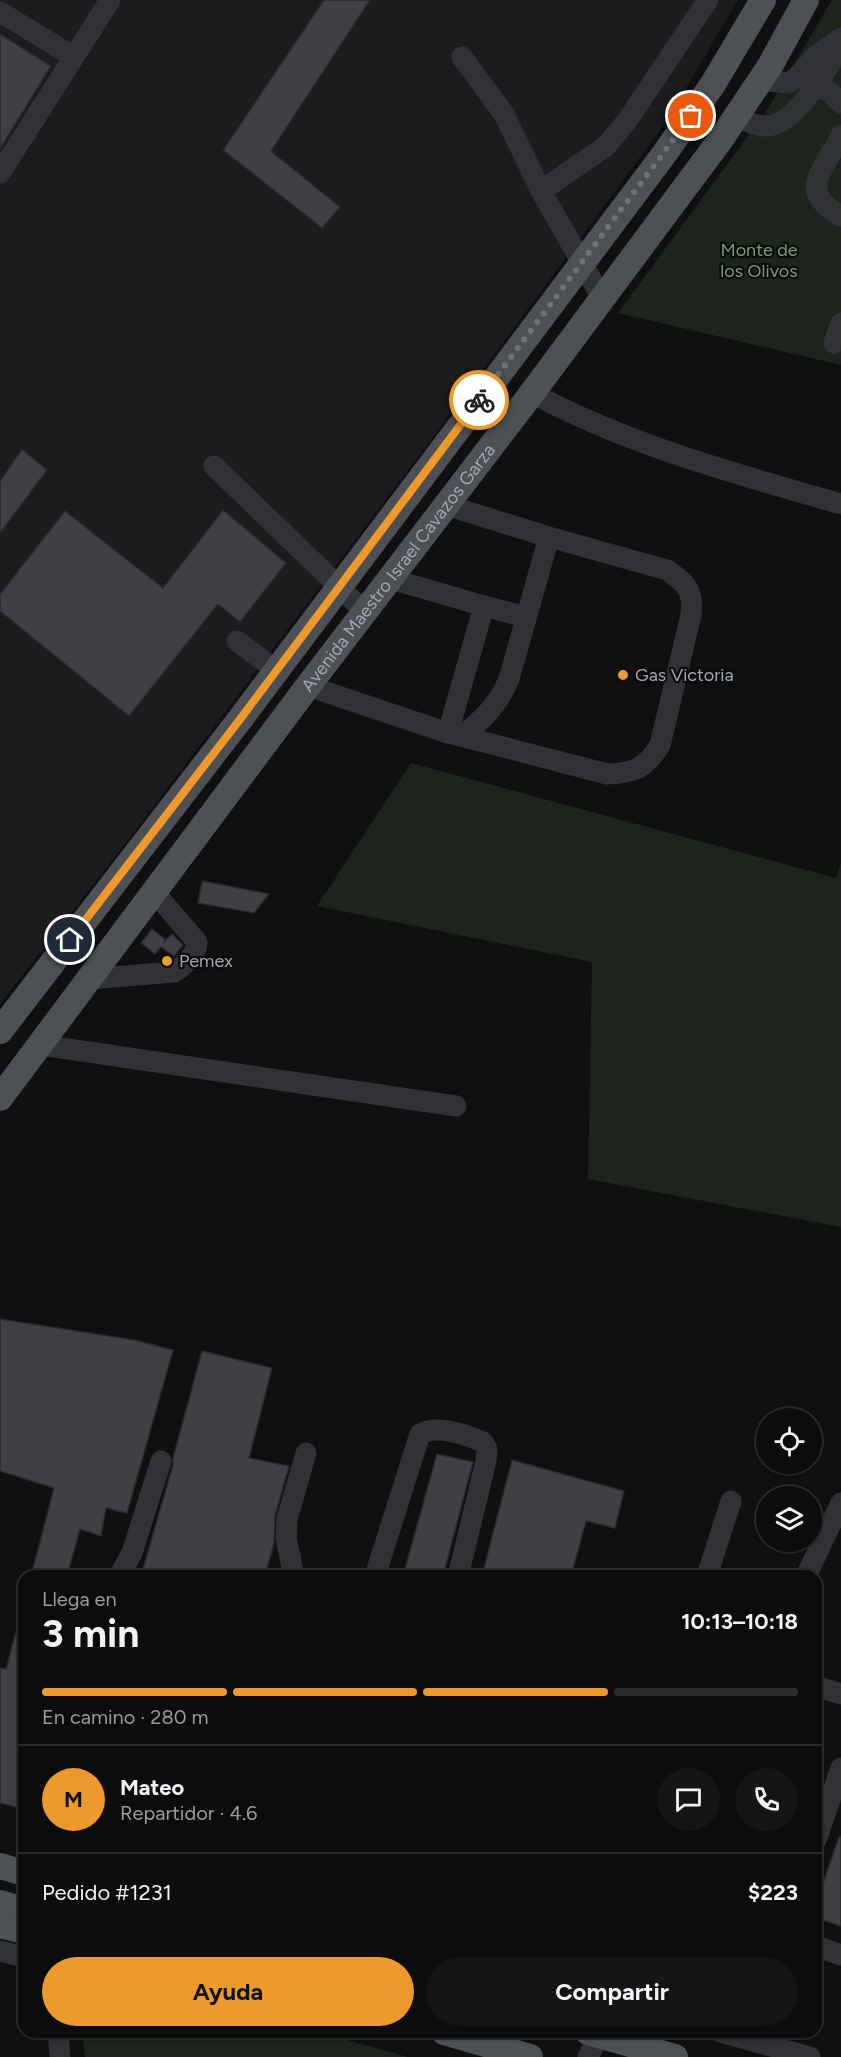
<!DOCTYPE html>
<html lang="es">
<head>
<meta charset="utf-8">
<style>
  :root { --surface:#0c0c0d; --page:#151516; --text:#f1f3f6; --muted:#9a9b9d; --line:#2c2c2e; --accent:#ed992c }
  body { margin:0; font-family:Figtree,sans-serif; background:var(--page); color:var(--text); height:100vh; display:flex; flex-direction:column; font-size:22px; white-space:nowrap }
  * { box-sizing:border-box; margin:0 }
  p { font-size:20px; color:var(--muted) }
  .icon { flex:none; width:33px; height:33px; fill:none; stroke:currentColor; stroke-width:2; stroke-linecap:round; stroke-linejoin:round }
  .map { position:relative; flex:1; overflow:hidden }
  .side { position:absolute; left:18px; top:1570px; width:804px; height:468px; display:flex; flex-direction:column; background:var(--surface); border-radius:18px; box-shadow:0 2px 4px #0004,0 0 0 2px var(--line) }
  .side>* { flex:none }
  .controls { position:absolute; left:756px; top:1408px; display:grid; gap:12px }
  .controls a { display:grid; place-items:center; width:66px; height:66px; border-radius:50%; background:var(--surface); box-shadow:0 2px 4px #0004,0 0 0 2px var(--line); font-size:30px }
  .pin { position:absolute; display:grid; place-items:center; width:51px; height:51px; color:#fff; margin:-26px; border:3px solid #fff; border-radius:50%; box-shadow:0 2px 6px #0007 }
  .courier { position:absolute; display:grid; place-items:center; width:60px; height:60px; margin:-30px; border:4px solid #ed992c; border-radius:50%; background:#fff; color:#222; box-shadow:0 2px 8px #0007 }
  .overview em { font-style:normal; font-weight:700 }
  .overview div { display:flex; flex-direction:column-reverse }
  .overview { display:flex; align-items:center; justify-content:space-between; height:102px; padding:0 24px }
  h1 { font-size:39px; font-weight:700; line-height:45px }
  .bar { display:grid; grid-template-columns:repeat(4,1fr); gap:9px 6px; align-content:center; height:72px; padding:0 24px }
  .bar i { height:8px; border-radius:4px; background:var(--line) }
  .bar .on { background:var(--accent) }
  .bar p { grid-column:span 4 }
  .line { display:flex; align-items:center; gap:15px; padding:0 24px; border-top:2px solid var(--line) }
  .line div { flex:1 }
  .round { display:grid; place-items:center; flex:none; width:63px; height:63px; border-radius:32px; background:var(--page) }
  .button { display:flex; gap:12px; margin-top:auto; padding:12px 24px }
  .button a { flex:1; height:69px; border-radius:36px; background:var(--accent); color:#111; font-size:24px; font-weight:700; line-height:69px; text-align:center }
  .button a+a { background:var(--page); color:var(--text) }
  .map>svg:first-child { display:block }
</style>
</head>
<body>
<div class="map">
<svg width="841" height="2057" viewBox="0 0 841 2057">
  <rect width="100%" height="100%" fill="#101011"/>
  <path fill="#1c1c1e" d="M0 0H738L666 122 437 432 132 835 0 1004Z"/>
  <path fill="#1c241d" d="M832 0H841V365L618 313 767 110Z
    M411 763 836 878 841 863V1227L588 1179 592 962 317 906Z
    M82 2033H322L408 2057H85Z"/>
  <path fill="#3f4044" stroke="#2a2a2d" stroke-width="1.5" d="M324 0H370L271 151 340 207 322 228 223 150Z
    M0 34 51 66 0 149Z
    M22 449 47 470 0 533V481Z
    M223 510 286 563 240 622 218 604 129 716 0 611V594L65 511 163 588Z
    M202 881 269 894 254 913 198 903Z
    M152 929 166 940 163 943 172 934 183 945 174 956 161 947 155 954 141 943Z
    M0 1319 134 1340 173 1350 127 1513 106 1508 101 1536 80 1529 67 1576H31L54 1488 0 1471Z
    M202 1351 272 1368 249 1458 289 1466 275 1516 274 1543 265 1576H249L220 1569 218 1576H141L173 1465V1458Z
    M437 1454 473 1462 443 1576H403Z
    M512 1460 624 1491 615 1528 586 1521 571 1576H482Z
    M20 1617 24 1618V1809L0 1803V1668L6 1669Z
    M839 1837H841V1926L816 1918V1904Z"/>
  <g fill="none" stroke-linecap="round" stroke-linejoin="round">
    <path stroke="#313236" stroke-width="21" d="M0 12 74 57
      M462 57 504 114 541 191 602 298
      M761 80 787 83 796 78 817 55 841 38
      M815 87 829 91 841 103
      M737 117C746 121 756 127 768 126 796 124 827 69 841 46
      M841 135C826 169 794 190 841 216
      M0 173 110 0
      M541 191 606 146 627 121 708 0
      M834 343 841 323
      M532 393C628 445 737 474 841 504
      M214 466 365 612
      M446 505 549 537 509 679C498 705 483 720 461 736L452 734
      M484 606 526 617
      M237 641 276 670
      M308 686 448 733 484 606 391 579
      M461 736 607 774C634 773 645 769 660 745L691 615C694 590 686 583 667 570L549 537
      M89 979 174 972C183 967 198 952 197 942L154 892
      M41 1045 456 1106
      M119 1576 132 1553 161 1461
      M294 1576 286 1538 287 1519 306 1453
      M375 1576 420 1434C437 1424 467 1435 483 1442L487 1449 486 1461 458 1576
      M707 1576 731 1501
      M806 1576 841 1503
      M816 1686 841 1694
      M816 1840 841 1768
      M816 1946 841 1955
      M0 1951 24 1957
      M58 2032 60 2057
      M720 2032 810 2057
      M588 2057 601 2032"/>
    <g stroke="#4d5055" stroke-width="26">
      <path d="M0 1031 241 718 665 153 713 84 763 0"/>
      <path id="s1" d="M0 1098 308 686 532 393 721 139 770 66 806 0"/>
      <path d="M0 1866 24 1873"/>
      <path d="M0 1903 24 1910"/>
      <path d="M0 1925 24 1931"/>
      <path d="M444 2032 530 2057"/>
      <path d="M588 2032 675 2057"/>
    </g>
  </g>
  <g fill="none" stroke-linecap="round" stroke-linejoin="round">
    <path stroke="#6e737a" stroke-width="6" stroke-dasharray="0 10.8" d="M479 400 691 116"/>
    <path stroke="#ed992c" stroke-width="8" d="M70 940 241 718 479 400"/>
  </g>
  <g fill="#ed992c" stroke="#0b0b0c" stroke-width="2">
    <circle cx="623" cy="675" r="6"/>
    <circle cx="167" cy="961" r="6"/>
  </g>
  <g text-anchor="middle" dominant-baseline="central" stroke-width="4.5" stroke-linejoin="round" paint-order="stroke">
    <g font-size="18" fill="#7a9d78" stroke="#0b0b0c">
      <text x="759" y="250">Monte de<tspan x="759" dy="21">los Olivos</tspan></text>
    </g>
    <g font-size="18" fill="#a1a8b2" stroke="#0b0b0c">
      <text stroke="none"><textPath href="#s1" startOffset="663">Avenida Maestro Israel Cavazos Garza</textPath></text>
    </g>
    <g font-size="18" fill="#a1a8b2" stroke="#0b0b0c" text-anchor="start">
      <text x="635" y="675">Gas Victoria</text>
      <text x="179" y="961">Pemex</text>
    </g>
  </g>
</svg>
<div class="controls">
<a><svg class="icon" aria-label="locate" viewBox="0 0 24 24"><circle cx="12" cy="12" r="6"/><path d="M12 2v4M12 18v4M2 12h4M18 12h4"/></svg></a>
<a><svg class="icon" aria-label="layers" viewBox="0 0 24 24"><path d="M12 4l9 5-9 5-9-5zM3 14l9 5 9-5"/></svg></a>
</div>
<div class="pin" style="left:691px;top:116px;background:#ea580c"><svg class="icon" aria-label="bag" viewBox="0 0 24 24"><path d="M5 8h14l-1 12H6zM9 8a3 3 0 0 1 6 0"/></svg></div>
<div class="pin" style="left:70px;top:940px;background:#1f2937"><svg class="icon" aria-label="home" viewBox="0 0 24 24"><path d="M3 11l9-7 9 7M6 9v11h12V9"/></svg></div>
<div class="courier" style="left:479px;top:400px"><svg class="icon" aria-label="bike" viewBox="0 0 24 24"><circle cx="6" cy="16" r="4"/><circle cx="18" cy="16" r="4"/><path d="M6 16l4-8h5l3 8M10 8l3 8H6M13 5h3"/></svg></div>
<section class="side">
<div class="overview"><div><h1>3 min</h1><p>Llega en</p></div><em>10:13–10:18</em></div>
<div class="bar"><i class="on"></i><i class="on"></i><i class="on"></i><i></i><p>En camino · 280 m</p></div>
<div class="line" style="height:108px"><b class="round" style="background:var(--accent);color:#111">M</b><div><b>Mateo</b><p>Repartidor · 4.6</p></div><a class="round"><svg class="icon" aria-label="chat" viewBox="0 0 24 24"><path d="M4 5h16v11H9l-5 4z"/></svg></a><a class="round"><svg class="icon" aria-label="phone" viewBox="0 0 24 24"><path d="M5 4h4l2 5-3 2q2 4 5 5l2-3 5 2v4C11 20 4 13 5 4z"/></svg></a></div>
<div class="line" style="height:78px"><div>Pedido #1231</div><b>$223</b></div>
<div class="button"><a>Ayuda</a><a>Compartir</a></div>
</section>
</div>
</body>
</html>
